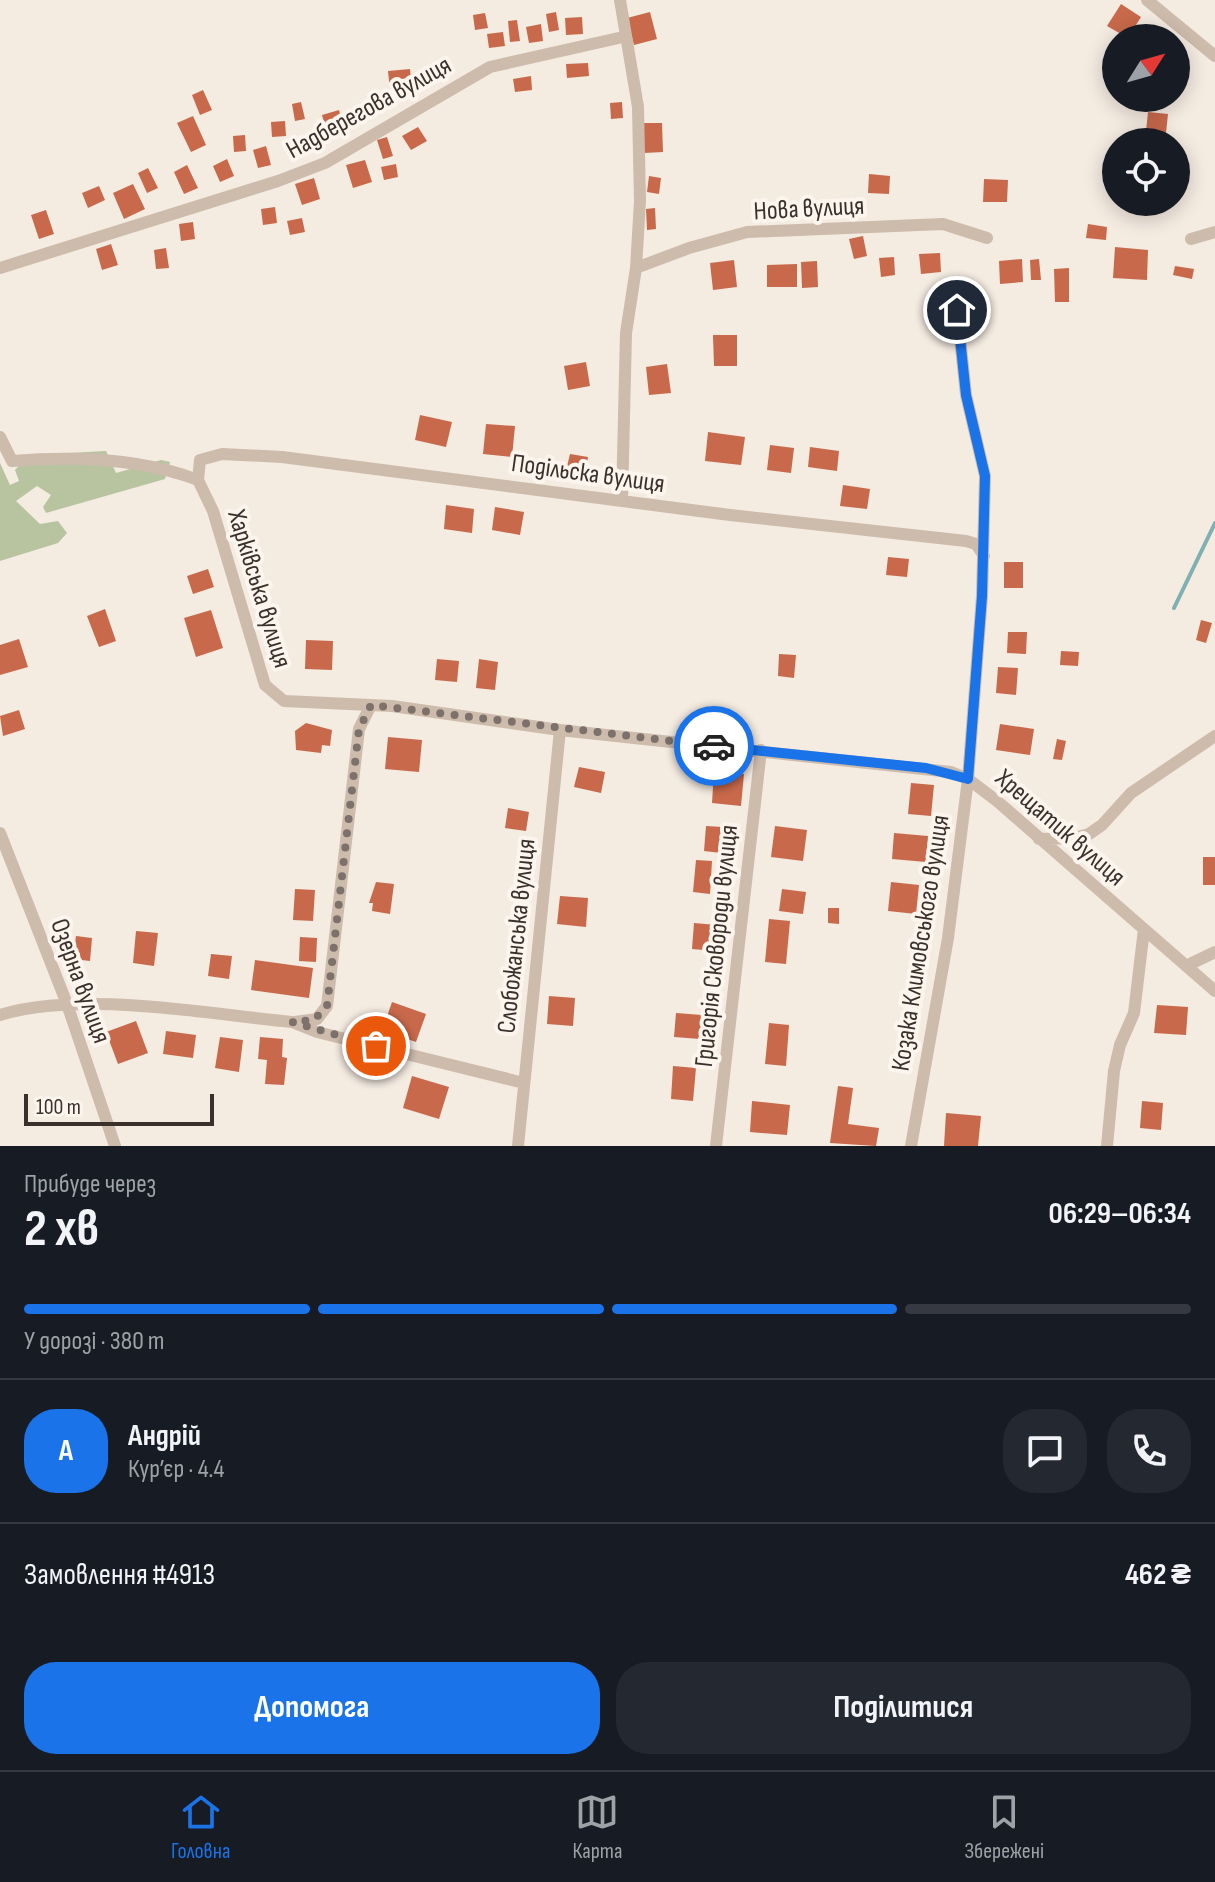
<!DOCTYPE html>
<html lang="uk">
<head>
<meta charset="utf-8">
<style>
  :root { --surface:#171b24; --page:#242831; --text:#f1f3f6; --muted:#9ea1a6; --line:#363941; --accent:#1a73e8 }
  body { margin:0; font-family:"Sofia Sans Condensed",sans-serif; background:var(--page); color:var(--text); height:100vh; display:flex; flex-direction:column; font-size:30px; white-space:nowrap }
  * { box-sizing:border-box; margin:0 }
  p { font-size:26px; color:var(--muted) }
  .icon { flex:none; width:44px; height:44px; fill:none; stroke:currentColor; stroke-width:2; stroke-linecap:round; stroke-linejoin:round }
  .map { position:relative; height:1146px; overflow:hidden }
  .sheet { display:flex; flex-direction:column; background:var(--surface); flex:1 }
  .sheet>* { flex:none }
  .needle { width:52px; rotate:53deg }
  .fabs { position:absolute; left:1102px; top:24px; display:grid; gap:16px }
  .fabs a { display:grid; place-items:center; width:88px; height:88px; border-radius:50%; background:var(--surface); box-shadow:0 4px 20px #0003; font-size:40px }
  .scale { position:absolute; left:24px; bottom:20px; width:190px; box-sizing:border-box; padding-left:8px; border:4px solid #3b302b; border-top:0; font-size:22px; line-height:28px; white-space:nowrap; color:#3b302b; -webkit-text-stroke:6px #fbf5ee; paint-order:stroke }
  .pin { position:absolute; display:grid; place-items:center; width:68px; height:68px; color:#fff; margin:-34px; border:4px solid #fff; border-radius:50%; box-shadow:0 2px 8px #0007 }
  .courier { position:absolute; display:grid; place-items:center; width:80px; height:80px; margin:-40px; border:6px solid #1a73e8; border-radius:50%; background:#fff; color:#222; box-shadow:0 2px 10px #0007 }
  .summary em { font-style:normal; font-weight:700 }
  .summary div { display:flex; flex-direction:column-reverse }
  .summary { display:flex; align-items:center; justify-content:space-between; height:136px; padding:0 24px }
  h1 { font-size:52px; font-weight:700; line-height:60px }
  .bar { display:grid; grid-template-columns:repeat(4,1fr); gap:12px 8px; align-content:center; height:96px; padding:0 24px }
  .bar i { height:10px; border-radius:6px; background:var(--line) }
  .bar .selected { background:var(--accent) }
  .bar p { grid-column:span 4 }
  .line { display:flex; align-items:center; gap:20px; padding:0 24px; border-top:2px solid var(--line) }
  .line div { flex:1 }
  .round { display:grid; place-items:center; flex:none; width:84px; height:84px; border-radius:32px; background:var(--page) }
  .cta { display:flex; gap:16px; margin-top:auto; padding:16px 24px }
  .cta a { flex:1; height:92px; border-radius:32px; background:var(--accent); color:#fff; font-size:32px; font-weight:700; line-height:92px; text-align:center }
  .cta a+a { background:var(--page); color:var(--text) }
  .dock { display:flex; justify-content:space-around; align-items:center; height:112px; border-top:2px solid var(--line); background:var(--surface); font-size:22px; color:var(--muted) }
  .dock a { display:grid; justify-items:center; gap:4px }
  .dock .selected { color:var(--accent) }
  .map>svg:first-child { display:block }
</style>
</head>
<body>
<div class="map">
<svg width="1215" height="1146" viewBox="0 0 1215 1146">
  <rect width="100%" height="100%" fill="#f4ebe1"/>
  <path fill="#b8c4a0" d="M106 451 116 473 161 460 170 462 165 479 46 513 43 507 51 495 37 486 16 501 40 524 58 521 67 533 58 543 0 561V463L10 485 19 481 15 470 29 455Z"/>
  <g fill="none" stroke-linecap="round" stroke-linejoin="round">
    <path stroke="#7fb0b2" stroke-width="4" d="M1174 608 1215 523"/>
  </g>
  <path fill="#c8694b" d="M1121 4 1141 17 1128 38 1107 26Z
    M556 12 559 30 549 32 546 14Z
    M650 12 657 39 634 45 627 18Z
    M485 13 488 28 475 30 473 15Z
    M582 17 583 34 566 35 565 18Z
    M517 20 520 41 510 42 508 21Z
    M541 24 543 41 529 43 526 27Z
    M503 32 505 46 489 48 487 34Z
    M588 63 589 76 567 78 566 64Z
    M410 69 412 88 390 90 388 71Z
    M531 76 532 90 515 92 513 79Z
    M203 90 212 110 200 115 192 95Z
    M301 102 305 119 295 121 292 104Z
    M622 102 623 118 611 119 610 103Z
    M339 110 344 129 327 133 322 115Z
    M1148 112 1168 114 1166 133 1146 131Z
    M193 116 206 145 191 152 177 123Z
    M285 121 286 136 272 137 271 122Z
    M643 123H662L663 152 644 153Z
    M418 127 427 141 411 150 402 136Z
    M245 135 246 151 234 152 233 136Z
    M387 137 393 156 383 159 377 140Z
    M266 146 271 165 258 168 253 150Z
    M227 159 234 176 220 182 213 166Z
    M365 160 372 182 353 188 346 165Z
    M396 164 398 177 384 180 381 167Z
    M187 165 198 188 184 194 174 172Z
    M148 168 158 188 147 193 138 173Z
    M869 174 890 176 889 194 868 193Z
    M649 176 661 178 659 194 647 192Z
    M314 178 320 199 302 205 295 184Z
    M984 179 1008 180 1007 202H983Z
    M133 184 145 209 124 219 113 193Z
    M99 186 105 200 88 208 82 193Z
    M275 207 277 223 263 225 261 209Z
    M655 208 656 229 647 230 646 209Z
    M46 210 54 234 39 239 31 215Z
    M302 218 305 232 290 235 287 221Z
    M193 222 195 239 181 241 179 224Z
    M1088 224 1107 227 1106 240 1086 238Z
    M863 236 867 256 854 259 849 239Z
    M111 244 118 265 102 270 96 249Z
    M1115 247 1148 250 1147 280 1113 278Z
    M166 248 169 268 156 269 154 250Z
    M940 253 941 272 921 274 919 254Z
    M894 257 895 275 881 277 879 258Z
    M1022 259 1023 282 1000 284 999 261Z
    M1039 259 1041 280H1031L1030 260Z
    M734 260 737 287 713 290 710 263Z
    M817 261 818 287 802 288 801 262Z
    M797 264V287H767V265Z
    M1175 266 1194 269 1192 279 1173 275Z
    M1069 268V302H1055L1054 269Z
    M713 335H737V366H714Z
    M586 362 590 386 568 390 564 366Z
    M667 364 671 393 649 395 646 367Z
    M420 415 452 422 446 447 415 440Z
    M486 424 515 426 512 457 483 454Z
    M708 432 745 437 741 465 705 461Z
    M770 445 794 448 791 473 767 470Z
    M810 447 839 451 837 471 808 467Z
    M570 454 588 457 584 479 565 475Z
    M843 485 870 489 867 509 840 506Z
    M446 505 474 509 472 533 444 529Z
    M495 507 524 512 520 535 492 530Z
    M888 557 909 559 907 577 886 575Z
    M1004 562H1023V588H1004Z
    M208 569 214 587 193 594 187 576Z
    M105 609 116 641 99 647 87 616Z
    M211 610 223 648 196 657 184 618Z
    M1201 620 1212 623 1206 643 1196 640Z
    M1008 632H1027L1026 654 1007 653Z
    M19 639 28 667 0 675V645Z
    M306 640 333 641 332 670 305 669Z
    M1061 651 1079 652 1078 666 1060 665Z
    M779 654 796 655 794 678 778 676Z
    M437 659 459 661 457 682 435 680Z
    M479 659 498 662 495 690 476 688Z
    M998 667 1018 668 1016 695 996 693Z
    M19 710 25 729 3 736 0 716Z
    M306 723 332 730 330 746 322 745 321 753 296 750 295 731Z
    M1000 724 1034 729 1030 755 996 750Z
    M388 737 422 740 419 772 385 769Z
    M1057 739 1066 741 1062 760 1053 759Z
    M579 767 605 772 601 793 574 787Z
    M714 771 744 774 741 806 712 803Z
    M911 783 934 785 931 816 908 814Z
    M508 808 529 812 526 831 505 828Z
    M706 826 723 827 721 853 704 851Z
    M775 826 807 830 803 861 771 857Z
    M894 833 928 836 926 862 892 859Z
    M1203 857H1215V885H1203Z
    M696 860 712 861 710 894 693 892Z
    M376 882 394 884 390 914 372 911 373 903H369Z
    M891 882 919 885 916 914 888 911Z
    M295 889 315 890 313 921 293 920Z
    M782 889 806 892 803 914 779 911Z
    M560 896 588 898 586 927 557 924Z
    M828 908H839V924L828 923Z
    M769 919 790 921 786 964 765 962Z
    M694 923 717 925 715 951 692 949Z
    M136 931 158 933 154 966 133 963Z
    M76 936 92 938 90 961 73 959Z
    M300 937 317 938 316 962 299 961Z
    M211 954 232 956 229 979 208 976Z
    M255 960 313 968 309 998 251 990Z
    M549 996 575 998 573 1026 547 1024Z
    M392 1002 426 1014 416 1042 382 1031Z
    M1157 1005 1188 1007 1186 1035 1154 1033Z
    M676 1013 702 1015 700 1039 674 1037Z
    M136 1021 148 1053 118 1064 106 1032Z
    M769 1023 789 1025 786 1066 765 1064Z
    M166 1031 196 1035 193 1058 163 1054Z
    M220 1037 243 1040 239 1072 215 1068Z
    M260 1037 283 1039 282 1057 287 1058 284 1085 265 1084 267 1060 258 1059Z
    M673 1066 696 1068 693 1101 671 1099Z
    M412 1076 449 1087 439 1119 403 1108Z
    M838 1086 853 1088 848 1124 879 1128 876 1146 830 1143Z
    M752 1101 790 1105 787 1135 750 1132Z
    M1142 1101 1163 1103 1161 1130 1140 1128Z
    M946 1113 981 1116 978 1146H944Z"/>
  <g fill="none" stroke-linecap="round" stroke-linejoin="round">
    <path stroke="#cdbbac" stroke-width="12" d="M620 0 638 107 640 201 636 268 626 333 622 500
      M1147 0 1215 56
      M1191 239 1215 232
      M0 268 278 181 325 163 490 67 623 37
      M636 268 689 248 747 232 943 224 987 238
      M0 437 12 461C73 456 141 458 198 480
      M984 556 976 544 966 541 730 515 282 457 222 454 200 460 198 480 213 511 265 685 284 701 392 706 560 730 951 772 968 779 997 801 1215 991
      M0 833 67 1004 115 1146
      M1039 839 1074 838 1089 834 1102 825 1131 793 1215 736
      M1186 966 1215 952
      M0 1015C79 990 207 1014 292 1022L317 1032 524 1083
      M295 1022 317 1019 327 1006 359 729 371 705
      M518 1146 560 730
      M716 1146 761 750
      M911 1146 948 938 968 779 982 596 985 476 966 395 957 310
      M1107 1146 1114 1071 1120 1045 1134 1013 1144 929"/>
  </g>
  <g fill="none" stroke-linecap="round" stroke-linejoin="round">
    <path stroke="#7c716b" stroke-width="8" stroke-dasharray="0 14.4" d="M376 1046 292 1022 314 1020 327 1006 359 729 371 705 714 746"/>
    <path stroke="#1a73e8" stroke-width="10" d="M714 746 926 768 968 779 982 596 985 476 966 395 957 310"/>
  </g>
  <g text-anchor="middle" dominant-baseline="central" stroke-width="8" stroke-linejoin="round" paint-order="stroke">
    <g font-size="26" fill="#3b302b" stroke="#fbf5ee">
      <text transform="translate(369 108) rotate(-29)">Надберегова вулиця</text>
      <text transform="translate(809 209) rotate(-3)">Нова вулиця</text>
      <text transform="translate(588 474) rotate(8)">Подільска вулиця</text>
      <text transform="translate(259 589) rotate(73)">Харківська вулиця</text>
      <text transform="translate(1060 828) rotate(41)">Хрещатик вулиця</text>
      <text transform="translate(517 936) rotate(-84)">Слобожанська вулиця</text>
      <text transform="translate(921 943) rotate(-81)">Козака Климовського вулиця</text>
      <text transform="translate(717 946) rotate(-84)">Григорія Сковороди вулиця</text>
      <text transform="translate(80 981) rotate(70)">Озерна вулиця</text>
    </g>
  </g>
</svg>
<div class="fabs">
<a><svg class="needle" viewBox="-14 -14 28 28"><path d="M0-13l5 13h-10z" fill="#e53935"/><path d="M0 13l5-13h-10z" fill="#9ea1a6"/></svg></a>
<a><svg class="icon" aria-label="locate" viewBox="0 0 24 24"><circle cx="12" cy="12" r="6"/><path d="M12 2v4M12 18v4M2 12h4M18 12h4"/></svg></a>
</div>
<div class="scale">100 m</div>
<div class="pin" style="left:376px;top:1046px;background:#ea580c"><svg class="icon" aria-label="bag" viewBox="0 0 24 24"><path d="M5 8h14l-1 12H6zM9 8a3 3 0 0 1 6 0"/></svg></div>
<div class="pin" style="left:957px;top:310px;background:#1f2937"><svg class="icon" aria-label="home" viewBox="0 0 24 24"><path d="M3 11l9-7 9 7M6 9v11h12V9"/></svg></div>
<div class="courier" style="left:714px;top:746px"><svg class="icon" aria-label="car" viewBox="0 0 24 24"><path d="M5 17H2v-5l4-1 3-4h7l3 4 3 1v5h-3M9 17h6M6 11h13"/><circle cx="7" cy="17" r="2"/><circle cx="17" cy="17" r="2"/></svg></div>
</div>
<section class="sheet">
<div class="summary"><div><h1>2 хв</h1><p>Прибуде через</p></div><em>06:29–06:34</em></div>
<div class="bar"><i class="selected"></i><i class="selected"></i><i class="selected"></i><i></i><p>У дорозі · 380 m</p></div>
<div class="line" style="height:144px"><b class="round" style="background:var(--accent);color:#fff">А</b><div><b>Андрій</b><p>Кур’єр · 4.4</p></div><a class="round"><svg class="icon" aria-label="chat" viewBox="0 0 24 24"><path d="M4 5h16v11H9l-5 4z"/></svg></a><a class="round"><svg class="icon" aria-label="phone" viewBox="0 0 24 24"><path d="M5 4h4l2 5-3 2q2 4 5 5l2-3 5 2v4C11 20 4 13 5 4z"/></svg></a></div>
<div class="line" style="height:104px"><div>Замовлення #4913</div><b>462 ₴</b></div>
<div class="cta"><a>Допомога</a><a>Поділитися</a></div>
</section>
<nav class="dock">
<a class="selected"><svg class="icon" aria-label="home" viewBox="0 0 24 24"><path d="M3 11l9-7 9 7M6 9v11h12V9"/></svg>Головна</a>
<a><svg class="icon" aria-label="map" viewBox="0 0 24 24"><path d="M3 6l6-2 6 2 6-2v14l-6 2-6-2-6 2zM9 4v14M15 6v14"/></svg>Карта</a>
<a><svg class="icon" aria-label="saved" viewBox="0 0 24 24"><path d="M7 4h10v16l-5-4-5 4z"/></svg>Збережені</a>
</nav>
</body>
</html>
